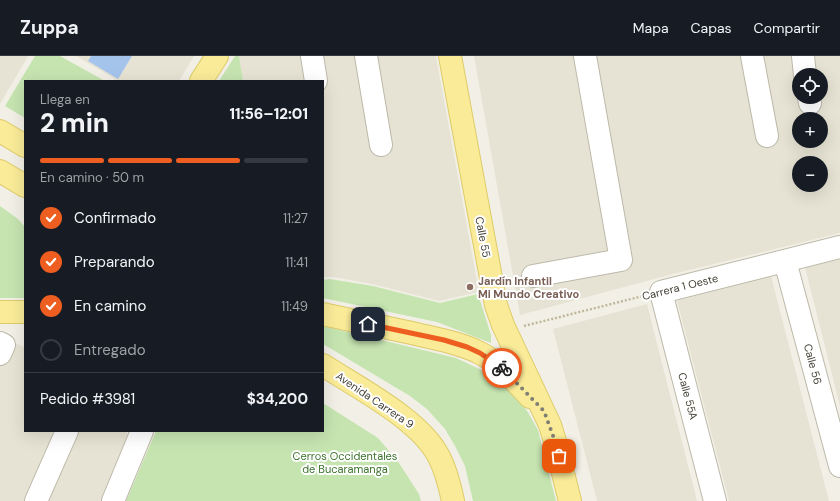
<!DOCTYPE html>
<html lang="es">
<head>
<meta charset="utf-8">
<style>
  :root { --surface:#171b24; --page:#242831; --text:#f1f3f6; --muted:#9ea1a6; --line:#363941; --accent:#ee5e20 }
  body { margin:0; font-family:"DM Sans",sans-serif; background:var(--page); color:var(--text); height:100vh; display:flex; flex-direction:column; font-size:15px; white-space:nowrap }
  * { box-sizing:border-box; margin:0 }
  p { font-size:13px; color:var(--muted) }
  .icon { flex:none; width:22px; height:22px; fill:none; stroke:currentColor; stroke-width:2; stroke-linecap:round; stroke-linejoin:round }
  .map { position:relative; flex:1; overflow:hidden }
  .side { position:absolute; left:24px; top:24px; width:300px; height:352px; display:flex; flex-direction:column; background:var(--surface); border-radius:0px; box-shadow:0 4px 16px #0002 }
  .side>* { flex:none }
  .tools { position:absolute; left:792px; top:12px; display:grid; gap:8px }
  .tools a { display:grid; place-items:center; width:36px; height:36px; border-radius:50%; background:var(--surface); box-shadow:0 4px 16px #0002; font-size:20px }
  .pin { position:absolute; display:grid; place-items:center; width:34px; height:34px; color:#fff; margin:-17px; border-radius:8px; box-shadow:0 2px 6px #0006 }
  .courier { position:absolute; display:grid; place-items:center; width:40px; height:40px; margin:-20px; border:3px solid #ee5e20; border-radius:50%; background:#fff; color:#222; box-shadow:0 1px 5px #0007 }
  .summary em { font-style:normal; font-weight:800 }
  .summary div { display:flex; flex-direction:column-reverse }
  .summary { display:flex; align-items:center; justify-content:space-between; height:68px; padding:0 16px }
  h1 { font-size:26px; font-weight:800; line-height:30px }
  .bar { display:grid; grid-template-columns:repeat(4,1fr); gap:6px 4px; align-content:center; height:48px; padding:0 16px }
  .bar i { height:5px; border-radius:3px; background:var(--line) }
  .bar .active { background:var(--accent) }
  .bar p { grid-column:span 4 }
  .line { display:flex; align-items:center; gap:10px; padding:0 16px; border-top:1px solid var(--line) }
  .line div { flex:1 }
  ol { padding:0 16px; list-style:none }
  li { display:flex; align-items:center; gap:12px; height:44px }
  li p { margin-inline-start:auto }
  li .icon { padding:4px; border-radius:50%; background:var(--accent); color:#fff; stroke-width:4 }
  li:last-child { color:var(--muted) }
  li i { width:22px; height:22px; border:2px solid var(--line); border-radius:50% }
  header { display:flex; align-items:center; gap:24px; box-sizing:border-box; height:56px; padding:0 20px; background:var(--surface); border-bottom:1px solid var(--line) }
  header strong { font-size:19px }
  nav { display:flex; gap:22px; margin-inline-start:auto; font-size:14px }
  .map>svg:first-child { display:block }
</style>
</head>
<body>
<header>
<strong>Zuppa</strong>
<nav><a>Mapa</a><a>Capas</a><a>Compartir</a></nav>
</header>
<div class="map">
<svg width="840" height="445" viewBox="0 0 840 445">
  <rect width="100%" height="100%" fill="#f2f0e6"/>
  <path fill="#e6e3d4" fill-rule="evenodd" d="M0 0H28L0 48Z
    M76 0H194L179 25H118Z
    M239 0H436L479 236 439 245 372 228 333 221H323V25H243Z
    M474 0H840V177L669 219 520 259ZM799 19H821V41H799ZM799 63H821V85H799ZM799 107H821V129H799Z
    M840 202V350L805 211Z
    M771 220 829 445H729L677 245Z
    M647 248 697 445H597L553 273Z
    M0 282 25 291V375H127V386L101 445H0Z"/>
  <path fill="#c5e4b0" d="M35 0H60L105 25H25V62L5 50Z
    M235 0H239L243 25H219Z
    M0 150 18 163 25 171V242H0Z
    M330 223 373 230 440 247 478 238 491 279V287L437 266 323 242V224Z
    M323 270 456 302 494 320 510 333 527 355 538 374 556 445H473L465 410 455 390 445 373 427 353 410 340 323 288Z
    M323 347 378 382 399 407 419 438 421 445H126L156 375H323Z"/>
  <path fill="#a5c4ec" d="M91 0H132L118 23 88 5Z"/>
  <g fill="none" stroke-linecap="round" stroke-linejoin="round">
    <g stroke="#bdb9a9" stroke-width="24">
      <path id="minor" d="M312 0 316 25
        M366 0 381 89
        M752 0 767 80
        M803 0 805 19
        M809 41 810 47
        M785 205 840 410
        M533 220 621 204 585 0
        M0 287 4 289 0 298
        M36 445 67 375
        M113 445 142 375
        M715 445 661 236 840 191"/>
    </g>
    <g stroke="#ddcb69" stroke-width="24">
      <path id="major" d="M450 0 496 249 503 269 550 369 555 385 570 445
        M201 25 217 0
        M0 75 25 90
        M0 115 25 130
        M0 256H25
        M323 258C354 265 385 271 416 278 437 283 461 287 480 297 500 307 515 325 530 341
        M323 309C358 332 421 364 439 401 446 414 450 431 453 445"/>
    </g>
    <path stroke="#beb79b" stroke-width="2.5" stroke-dasharray="2 2" stroke-linecap="butt" d="M524 270 643 240"/>
    <use href="#minor" stroke="#fff" stroke-width="22"/>
    <use href="#major" stroke="#f9eb98" stroke-width="22"/>
  </g>
  <g fill="none" stroke-linecap="round" stroke-linejoin="round">
    <path stroke="#817e74" stroke-width="4" stroke-dasharray="0 7.2" d="M502 312 544 355 555 385 559 400"/>
    <path stroke="#ee5e20" stroke-width="5" d="M368 268 444 284 467 291 480 297 502 312"/>
  </g>
  <circle fill="#8d6e63" stroke="#fff" stroke-width="1.5" cx="470" cy="231" r="4"/>
  <g text-anchor="middle" dominant-baseline="central" stroke-width="4" stroke-linejoin="round" paint-order="stroke">
    <g font-size="11" fill="#444136" stroke="#fff">
      <text transform="translate(483 181) rotate(79)">Calle 55</text>
      <text transform="translate(680 231) rotate(-14)">Carrera 1 Oeste</text>
      <text transform="translate(813 308) rotate(75)">Calle 56</text>
      <text transform="translate(688 340) rotate(75)">Calle 55A</text>
      <text transform="translate(375 344) rotate(34)">Avenida Carrera 9</text>
    </g>
    <g font-size="11" font-weight="bold" fill="#785e54" stroke="#fff" text-anchor="start">
      <text x="478" y="225">Jardín Infantil<tspan x="478" dy="13">Mi Mundo Creativo</tspan></text>
    </g>
    <g font-size="11" fill="#3c732c" stroke="#fff">
      <text x="345" y="400">Cerros Occidentales<tspan x="345" dy="13">de Bucaramanga</tspan></text>
    </g>
  </g>
</svg>
<div class="tools">
<a><svg class="icon" aria-label="locate" viewBox="0 0 24 24"><circle cx="12" cy="12" r="6"/><path d="M12 2v4M12 18v4M2 12h4M18 12h4"/></svg></a>
<a>+</a>
<a>−</a>
</div>
<div class="pin" style="left:559px;top:400px;background:#ea580c"><svg class="icon" aria-label="bag" viewBox="0 0 24 24"><path d="M5 8h14l-1 12H6zM9 8a3 3 0 0 1 6 0"/></svg></div>
<div class="pin" style="left:368px;top:268px;background:#1f2937"><svg class="icon" aria-label="home" viewBox="0 0 24 24"><path d="M3 11l9-7 9 7M6 9v11h12V9"/></svg></div>
<div class="courier" style="left:502px;top:312px"><svg class="icon" aria-label="bike" viewBox="0 0 24 24"><circle cx="6" cy="16" r="4"/><circle cx="18" cy="16" r="4"/><path d="M6 16l4-8h5l3 8M10 8l3 8H6M13 5h3"/></svg></div>
<section class="side">
<div class="summary"><div><h1>2 min</h1><p>Llega en</p></div><em>11:56–12:01</em></div>
<div class="bar"><i class="active"></i><i class="active"></i><i class="active"></i><i></i><p>En camino · 50 m</p></div>
<ol>
<li><svg class="icon" aria-label="check" viewBox="0 0 24 24"><path d="M5 12l5 5 9-10"/></svg>Confirmado<p>11:27</p></li>
<li><svg class="icon" aria-label="check" viewBox="0 0 24 24"><path d="M5 12l5 5 9-10"/></svg>Preparando<p>11:41</p></li>
<li><svg class="icon" aria-label="check" viewBox="0 0 24 24"><path d="M5 12l5 5 9-10"/></svg>En camino<p>11:49</p></li>
<li><i></i>Entregado</li>
</ol>
<div class="line" style="height:52px"><div>Pedido #3981</div><b>$34,200</b></div>
</section>
</div>
</body>
</html>
